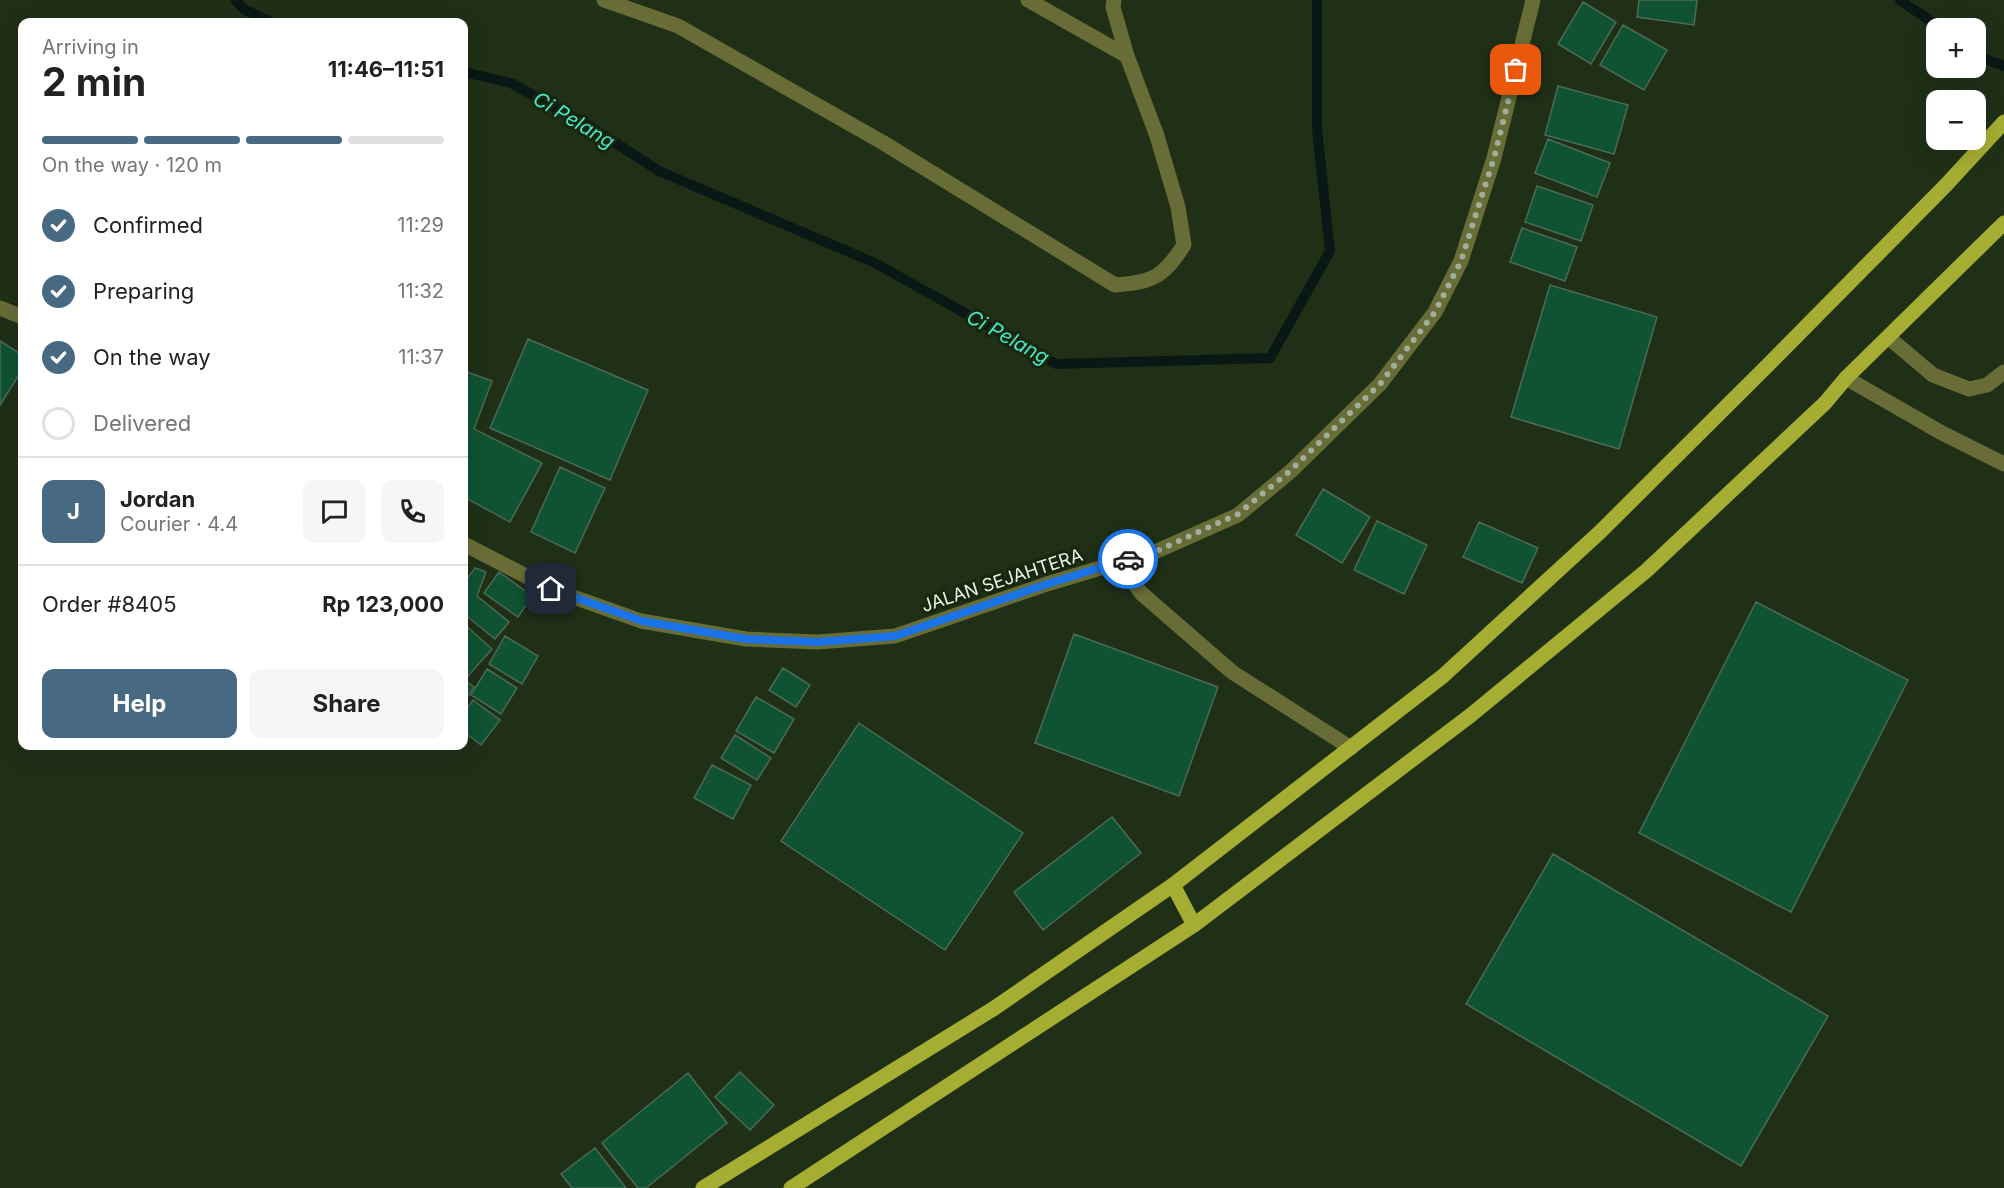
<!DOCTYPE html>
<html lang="en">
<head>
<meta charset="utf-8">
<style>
  :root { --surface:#fff; --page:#f6f6f6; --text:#222; --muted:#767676; --line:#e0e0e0; --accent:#486982 }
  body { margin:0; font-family:Inter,sans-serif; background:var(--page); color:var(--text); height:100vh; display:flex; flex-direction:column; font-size:22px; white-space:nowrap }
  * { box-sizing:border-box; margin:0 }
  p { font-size:20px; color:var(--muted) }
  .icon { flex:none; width:33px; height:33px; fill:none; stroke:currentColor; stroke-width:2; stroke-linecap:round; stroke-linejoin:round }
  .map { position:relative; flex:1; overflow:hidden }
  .side { position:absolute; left:18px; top:18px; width:450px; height:732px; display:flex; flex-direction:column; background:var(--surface); border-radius:12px; box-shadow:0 6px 24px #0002 }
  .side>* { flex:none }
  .controls { position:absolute; left:1926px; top:18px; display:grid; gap:12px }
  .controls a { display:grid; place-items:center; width:60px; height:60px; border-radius:12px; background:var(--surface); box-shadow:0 6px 24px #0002; font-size:30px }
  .pin { position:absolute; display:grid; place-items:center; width:51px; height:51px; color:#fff; margin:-26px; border-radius:12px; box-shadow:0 3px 9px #0006 }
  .courier { position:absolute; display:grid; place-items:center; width:60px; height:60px; margin:-30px; border:4px solid #1a73e8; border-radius:50%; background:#fff; color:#222; box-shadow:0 2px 8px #0007 }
  .head em { font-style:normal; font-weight:700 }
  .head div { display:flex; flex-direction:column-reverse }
  .head { display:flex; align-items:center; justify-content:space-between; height:102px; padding:0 24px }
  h1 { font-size:39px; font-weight:700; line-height:45px }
  .bar { display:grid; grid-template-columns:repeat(4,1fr); gap:9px 6px; align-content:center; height:72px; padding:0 24px }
  .bar i { height:8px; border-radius:4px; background:var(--line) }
  .bar .selected { background:var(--accent) }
  .bar p { grid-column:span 4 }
  .line { display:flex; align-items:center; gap:15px; padding:0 24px; border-top:2px solid var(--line) }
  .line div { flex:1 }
  .round { display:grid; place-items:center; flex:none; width:63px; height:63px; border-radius:12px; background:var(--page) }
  ol { padding:0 24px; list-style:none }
  li { display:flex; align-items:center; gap:18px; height:66px }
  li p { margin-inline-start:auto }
  li .icon { padding:6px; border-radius:50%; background:var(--accent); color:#fff; stroke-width:4 }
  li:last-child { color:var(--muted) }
  li i { width:33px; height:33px; border:3px solid var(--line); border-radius:50% }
  .action { display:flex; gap:12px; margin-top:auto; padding:12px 24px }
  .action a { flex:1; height:69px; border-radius:12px; background:var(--accent); color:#fff; font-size:24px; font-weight:700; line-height:69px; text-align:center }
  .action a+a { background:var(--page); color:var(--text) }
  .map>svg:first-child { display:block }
</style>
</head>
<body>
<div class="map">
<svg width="2004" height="1188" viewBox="0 0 2004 1188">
  <rect width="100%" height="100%" fill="#203017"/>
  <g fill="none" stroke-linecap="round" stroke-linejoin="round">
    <path stroke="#091815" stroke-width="10" d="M235 0 244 9 270 22
      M1900 0 1941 28
      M1976 53 1985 59 2004 66
      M464 72 511 83 591 127 659 171 875 263 1056 364 1270 358 1330 251 1317 129V0"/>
  </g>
  <path fill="#0f5332" stroke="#4b6a57" stroke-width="1.5" d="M1639 0H1697L1694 25 1637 17Z
    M1583 2 1616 22 1591 64 1558 44Z
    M1623 25 1667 50 1644 90 1600 65Z
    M1558 86 1628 105 1614 154 1545 135Z
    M1548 139 1610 163 1597 197 1535 173Z
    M1537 186 1593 205 1581 241 1525 222Z
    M1522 228 1577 247 1565 281 1510 262Z
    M1550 285 1657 317 1619 449 1511 417Z
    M528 339 648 390 610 480 490 428Z
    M0 341 22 355V370L0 405Z
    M464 371 492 381 474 429 542 463 510 522 464 497Z
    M560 467 605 488 575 553 531 532Z
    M1323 489 1370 517 1342 563 1296 535Z
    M1377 521 1427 545 1404 594 1354 570Z
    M1479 522 1538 548 1522 583 1463 557Z
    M475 568 486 572 477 596 509 622 495 639 464 614V583Z
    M499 572 532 596 518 617 484 593Z
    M1756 602 1908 680 1791 912 1639 833Z
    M464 624 492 649 468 676 464 672Z
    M1074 634 1218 687 1179 796 1035 743Z
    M505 636 538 656 522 684 489 664Z
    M783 668 810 685 796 707 769 690Z
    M487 669 517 688 501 714 471 695Z
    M464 680 474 687 464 702Z
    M756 697 794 719 774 753 736 731Z
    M473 700 500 720 481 745 464 732V713Z
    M859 723 1023 833 945 950 781 841Z
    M735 735 771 758 757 780 721 758Z
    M712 765 751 785 733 819 694 798Z
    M1112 817 1141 853 1043 930 1014 892Z
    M1553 854 1828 1016 1741 1166 1466 1004Z
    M740 1072 774 1105 750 1130 715 1097Z
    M688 1073 727 1123 646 1188H638L602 1143Z
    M595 1148 626 1188H572L561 1174Z"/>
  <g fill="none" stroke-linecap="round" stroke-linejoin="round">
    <path stroke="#686d37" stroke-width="15" d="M604 0 678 26 882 142 1115 285C1154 282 1163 277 1184 245L1178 207 1157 136 1127 56 1113 7 1114 0
      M1028 0 1127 56
      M0 308 22 317
      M1888 337 1933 375 1969 389 1987 385 2004 372
      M1846 378 1942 433 2004 464
      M464 544 551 589 641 621 746 639 818 642 895 636 1047 584 1157 551 1238 515 1291 471 1380 384 1435 312 1461 261 1494 158 1533 0
      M1119 562 1141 593 1232 672 1351 748"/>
    <path stroke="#a5ae32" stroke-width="15" d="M1173 885 1194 925
      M703 1188 993 1009 1173 885 1443 676 1600 532 1768 365 1946 185 2004 122
      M791 1188 1194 925 1471 715 1646 571 1825 403 1846 378 2004 223"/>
  </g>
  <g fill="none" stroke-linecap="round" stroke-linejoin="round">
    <path stroke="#a2ae9c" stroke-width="6" stroke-dasharray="0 10.8" d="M1128 559 1157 551 1238 514 1290 471 1380 384 1435 312 1461 261 1494 158 1516 70"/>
    <path stroke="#1a73e8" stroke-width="8" d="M551 589 642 621 746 639 818 642 895 636 1047 584 1128 559"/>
  </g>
  <g text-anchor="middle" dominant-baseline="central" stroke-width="6" stroke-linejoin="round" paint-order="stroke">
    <g font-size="18" fill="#e8f2e3" stroke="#17260d">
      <text transform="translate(1002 580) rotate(-18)">JALAN SEJAHTERA</text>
    </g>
    <g font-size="20" font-style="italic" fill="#46e7cb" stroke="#17260d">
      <text transform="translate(574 120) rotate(31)">Ci Pelang</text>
      <text transform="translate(1008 337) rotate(29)">Ci Pelang</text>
    </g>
  </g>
</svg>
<div class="controls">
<a>+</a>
<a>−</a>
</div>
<div class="pin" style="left:1516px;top:70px;background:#ea580c"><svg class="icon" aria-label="bag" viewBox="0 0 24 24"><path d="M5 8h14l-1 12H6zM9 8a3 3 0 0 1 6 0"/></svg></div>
<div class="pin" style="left:551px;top:589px;background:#1f2937"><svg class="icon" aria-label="home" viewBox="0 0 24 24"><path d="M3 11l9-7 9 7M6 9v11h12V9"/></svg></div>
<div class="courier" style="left:1128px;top:559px"><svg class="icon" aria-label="car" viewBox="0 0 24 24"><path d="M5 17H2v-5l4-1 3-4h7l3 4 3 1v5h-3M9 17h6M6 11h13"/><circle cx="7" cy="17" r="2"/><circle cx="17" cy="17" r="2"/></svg></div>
<section class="side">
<div class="head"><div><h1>2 min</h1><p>Arriving in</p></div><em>11:46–11:51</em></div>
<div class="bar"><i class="selected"></i><i class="selected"></i><i class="selected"></i><i></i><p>On the way · 120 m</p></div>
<ol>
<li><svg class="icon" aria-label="check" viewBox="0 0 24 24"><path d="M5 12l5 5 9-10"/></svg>Confirmed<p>11:29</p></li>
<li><svg class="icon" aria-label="check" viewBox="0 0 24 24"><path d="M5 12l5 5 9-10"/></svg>Preparing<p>11:32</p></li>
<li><svg class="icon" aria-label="check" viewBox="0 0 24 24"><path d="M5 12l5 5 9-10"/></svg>On the way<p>11:37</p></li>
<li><i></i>Delivered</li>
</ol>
<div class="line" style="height:108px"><b class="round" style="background:var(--accent);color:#fff">J</b><div><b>Jordan</b><p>Courier · 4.4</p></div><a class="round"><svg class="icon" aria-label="chat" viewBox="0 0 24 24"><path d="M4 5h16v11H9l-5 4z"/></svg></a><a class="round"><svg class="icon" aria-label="phone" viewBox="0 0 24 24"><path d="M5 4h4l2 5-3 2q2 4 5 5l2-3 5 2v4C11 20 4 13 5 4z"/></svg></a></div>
<div class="line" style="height:78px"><div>Order #8405</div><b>Rp 123,000</b></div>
<div class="action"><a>Help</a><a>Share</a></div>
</section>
</div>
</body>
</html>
